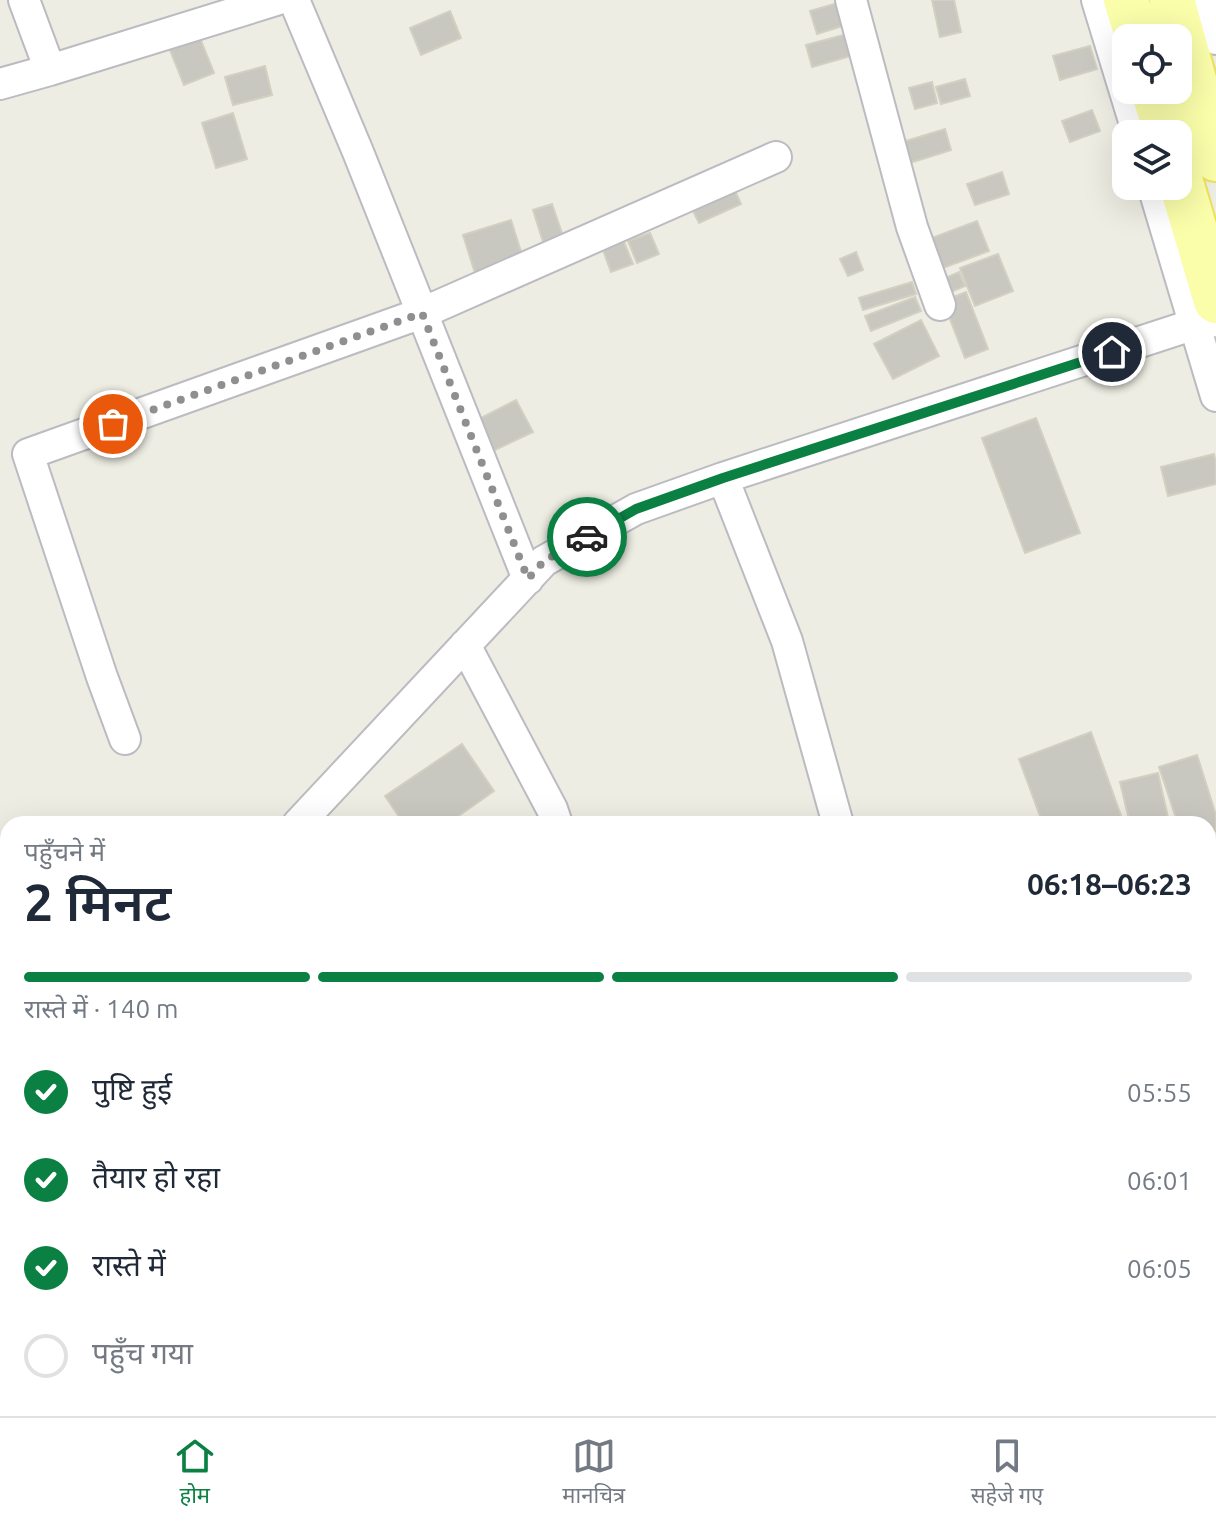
<!DOCTYPE html>
<html lang="hi">
<head>
<meta charset="utf-8">
<style>
  :root { --surface:#fff; --page:#f6f6f7; --text:#1f2937; --muted:#747a83; --line:#e0e1e3; --accent:#0b8043 }
  body { margin:0; font-family:Ubuntu,"Noto Sans Devanagari",sans-serif; background:var(--page); color:var(--text); height:100vh; display:flex; flex-direction:column; font-size:30px; white-space:nowrap }
  * { box-sizing:border-box; margin:0 }
  p { font-size:26px; color:var(--muted) }
  .icon { flex:none; width:44px; height:44px; fill:none; stroke:currentColor; stroke-width:2; stroke-linecap:round; stroke-linejoin:round }
  .map { position:relative; flex:1; overflow:hidden }
  .panel { position:absolute; left:0px; top:816px; width:1216px; height:600px; display:flex; flex-direction:column; background:var(--surface); border-radius:24px 24px 0 0; box-shadow:0 8px 32px #0002 }
  .panel>* { flex:none }
  .fabs { position:absolute; left:1112px; top:24px; display:grid; gap:16px }
  .fabs a { display:grid; place-items:center; width:80px; height:80px; border-radius:16px; background:var(--surface); box-shadow:0 8px 32px #0002; font-size:40px }
  .pin { position:absolute; display:grid; place-items:center; width:68px; height:68px; color:#fff; margin:-34px; border:4px solid #fff; border-radius:50%; box-shadow:0 2px 8px #0007 }
  .courier { position:absolute; display:grid; place-items:center; width:80px; height:80px; margin:-40px; border:6px solid #0b8043; border-radius:50%; background:#fff; color:#222; box-shadow:0 2px 10px #0007 }
  .head em { font-style:normal; font-weight:600 }
  .head div { display:flex; flex-direction:column-reverse }
  .head { display:flex; align-items:center; justify-content:space-between; height:136px; padding:0 24px }
  h1 { font-size:52px; font-weight:600; line-height:60px }
  .bar { display:grid; grid-template-columns:repeat(4,1fr); gap:12px 8px; align-content:center; height:96px; padding:0 24px }
  .bar i { height:10px; border-radius:6px; background:var(--line) }
  .bar .current { background:var(--accent) }
  .bar p { grid-column:span 4 }
  ol { padding:0 24px; list-style:none }
  li { display:flex; align-items:center; gap:24px; height:88px }
  li p { margin-inline-start:auto }
  li .icon { padding:8px; border-radius:50%; background:var(--accent); color:#fff; stroke-width:4 }
  li:last-child { color:var(--muted) }
  li i { width:44px; height:44px; border:4px solid var(--line); border-radius:50% }
  .menu { display:flex; justify-content:space-around; align-items:center; height:112px; border-top:2px solid var(--line); background:var(--surface); font-size:22px; color:var(--muted) }
  .menu a { display:grid; justify-items:center; gap:4px }
  .menu .current { color:var(--accent) }
  .map>svg:first-child { display:block }
</style>
</head>
<body>
<div class="map">
<svg width="1216" height="1416" viewBox="0 0 1216 1416">
  <rect width="100%" height="100%" fill="#edede3"/>
  <path fill="#c8c7c0" stroke="#d2d0c1" stroke-width="2" d="M932 0H954L961 32 940 37Z
    M845 1 852 23 817 34 810 11Z
    M450 11 461 38 421 55 410 28Z
    M855 32 861 53 812 67 806 45Z
    M198 33 214 73 184 85 168 45Z
    M1090 46 1097 69 1060 80 1053 56Z
    M265 66 272 95 233 105 225 77Z
    M965 79 970 96 941 104 936 87Z
    M932 82 937 103 915 109 909 88Z
    M1092 110 1100 131 1070 142 1062 121Z
    M233 113 247 159 216 168 202 123Z
    M945 129 951 150 900 166 893 145Z
    M1002 172 1009 194 975 205 967 184Z
    M731 182 741 204 699 223 688 201Z
    M552 204 563 236 543 242 533 210Z
    M511 220 523 258 475 273 463 235Z
    M977 221 989 251 932 272 921 242Z
    M650 233 659 254 637 263 628 241Z
    M624 242 633 264 611 272 603 250Z
    M856 252 863 270 848 276 840 259Z
    M998 254 1013 291 975 306 960 268Z
    M959 272 965 286 939 297 934 283Z
    M912 282 916 294 863 310 859 298Z
    M966 292 988 349 965 358 943 301Z
    M915 297 921 311 871 331 865 316Z
    M921 320 939 356 893 379 874 344Z
    M516 400 533 432 484 455 473 422Z
    M1036 418 1080 533 1025 553 982 438Z
    M1214 454 1216 464V484L1168 496 1161 467Z
    M1091 732 1124 824H1043L1019 759Z
    M462 744 494 791 447 824H404L385 796Z
    M1197 755 1216 815V831L1208 834V824H1178L1159 767Z
    M1158 773 1169 822 1159 824H1130L1120 782Z
    M5 1164 8 1170V1218L0 1222V1166Z
    M591 1408H616L619 1416H594Z
    M738 1408H775L755 1416H742Z"/>
  <g fill="none" stroke-linecap="round" stroke-linejoin="round">
    <g stroke="#bbbbc1" stroke-width="34">
      <path id="minor" d="M24 0 50 70
        M294 0 358 152 528 579
        M851 0 912 227 940 305
        M1097 0 1138 134
        M1205 0 1216 39
        M0 84 50 70 276 0
        M1153 186 1216 396
        M723 478 787 641 838 824
        M465 645 552 809 557 824
        M125 739 102 677 28 454 422 313 776 157
        M298 824 544 561 636 509 723 478 1195 324 1216 321
        M1208 925 1216 921
        M0 1121 8 1114
        M206 1408 210 1416
        M805 1408 808 1416
        M1013 1408 1016 1416
        M272 1416 290 1408"/>
    </g>
    <g stroke="#ede15c" stroke-width="48">
      <path id="primary" d="M1126 0 1138 38
        M1172 0 1216 159
        M1153 90 1167 134
        M1178 172 1216 301"/>
    </g>
    <use href="#minor" stroke="#fff" stroke-width="30"/>
    <use href="#primary" stroke="#fafda9" stroke-width="44"/>
    <g stroke="#b6b6b7" stroke-width="9">
      <path id="rail" d="M1208 1395 1216 1370
        M1201 1416 1203 1408"/>
    </g>
    <use href="#rail" stroke="#fff" stroke-width="6" stroke-dasharray="18" stroke-linecap="butt"/>
  </g>
  <g fill="none" stroke-linecap="round" stroke-linejoin="round">
    <path stroke="#8e8f90" stroke-width="8" stroke-dasharray="0 14.4" d="M113 424 422 313 528 579 544 561 587 537"/>
    <path stroke="#0b8043" stroke-width="10" d="M587 537 636 509 723 478 1112 352"/>
  </g>
</svg>
<div class="fabs">
<a><svg class="icon" aria-label="locate" viewBox="0 0 24 24"><circle cx="12" cy="12" r="6"/><path d="M12 2v4M12 18v4M2 12h4M18 12h4"/></svg></a>
<a><svg class="icon" aria-label="layers" viewBox="0 0 24 24"><path d="M12 4l9 5-9 5-9-5zM3 14l9 5 9-5"/></svg></a>
</div>
<div class="pin" style="left:113px;top:424px;background:#ea580c"><svg class="icon" aria-label="bag" viewBox="0 0 24 24"><path d="M5 8h14l-1 12H6zM9 8a3 3 0 0 1 6 0"/></svg></div>
<div class="pin" style="left:1112px;top:352px;background:#1f2937"><svg class="icon" aria-label="home" viewBox="0 0 24 24"><path d="M3 11l9-7 9 7M6 9v11h12V9"/></svg></div>
<div class="courier" style="left:587px;top:537px"><svg class="icon" aria-label="car" viewBox="0 0 24 24"><path d="M5 17H2v-5l4-1 3-4h7l3 4 3 1v5h-3M9 17h6M6 11h13"/><circle cx="7" cy="17" r="2"/><circle cx="17" cy="17" r="2"/></svg></div>
<section class="panel">
<div class="head"><div><h1>2 मिनट</h1><p>पहुँचने में</p></div><em>06:18–06:23</em></div>
<div class="bar"><i class="current"></i><i class="current"></i><i class="current"></i><i></i><p>रास्ते में · 140 m</p></div>
<ol>
<li><svg class="icon" aria-label="check" viewBox="0 0 24 24"><path d="M5 12l5 5 9-10"/></svg>पुष्टि हुई<p>05:55</p></li>
<li><svg class="icon" aria-label="check" viewBox="0 0 24 24"><path d="M5 12l5 5 9-10"/></svg>तैयार हो रहा<p>06:01</p></li>
<li><svg class="icon" aria-label="check" viewBox="0 0 24 24"><path d="M5 12l5 5 9-10"/></svg>रास्ते में<p>06:05</p></li>
<li><i></i>पहुँच गया</li>
</ol>
</section>
</div>
<nav class="menu">
<a class="current"><svg class="icon" aria-label="home" viewBox="0 0 24 24"><path d="M3 11l9-7 9 7M6 9v11h12V9"/></svg>होम</a>
<a><svg class="icon" aria-label="map" viewBox="0 0 24 24"><path d="M3 6l6-2 6 2 6-2v14l-6 2-6-2-6 2zM9 4v14M15 6v14"/></svg>मानचित्र</a>
<a><svg class="icon" aria-label="saved" viewBox="0 0 24 24"><path d="M7 4h10v16l-5-4-5 4z"/></svg>सहेजे गए</a>
</nav>
</body>
</html>
